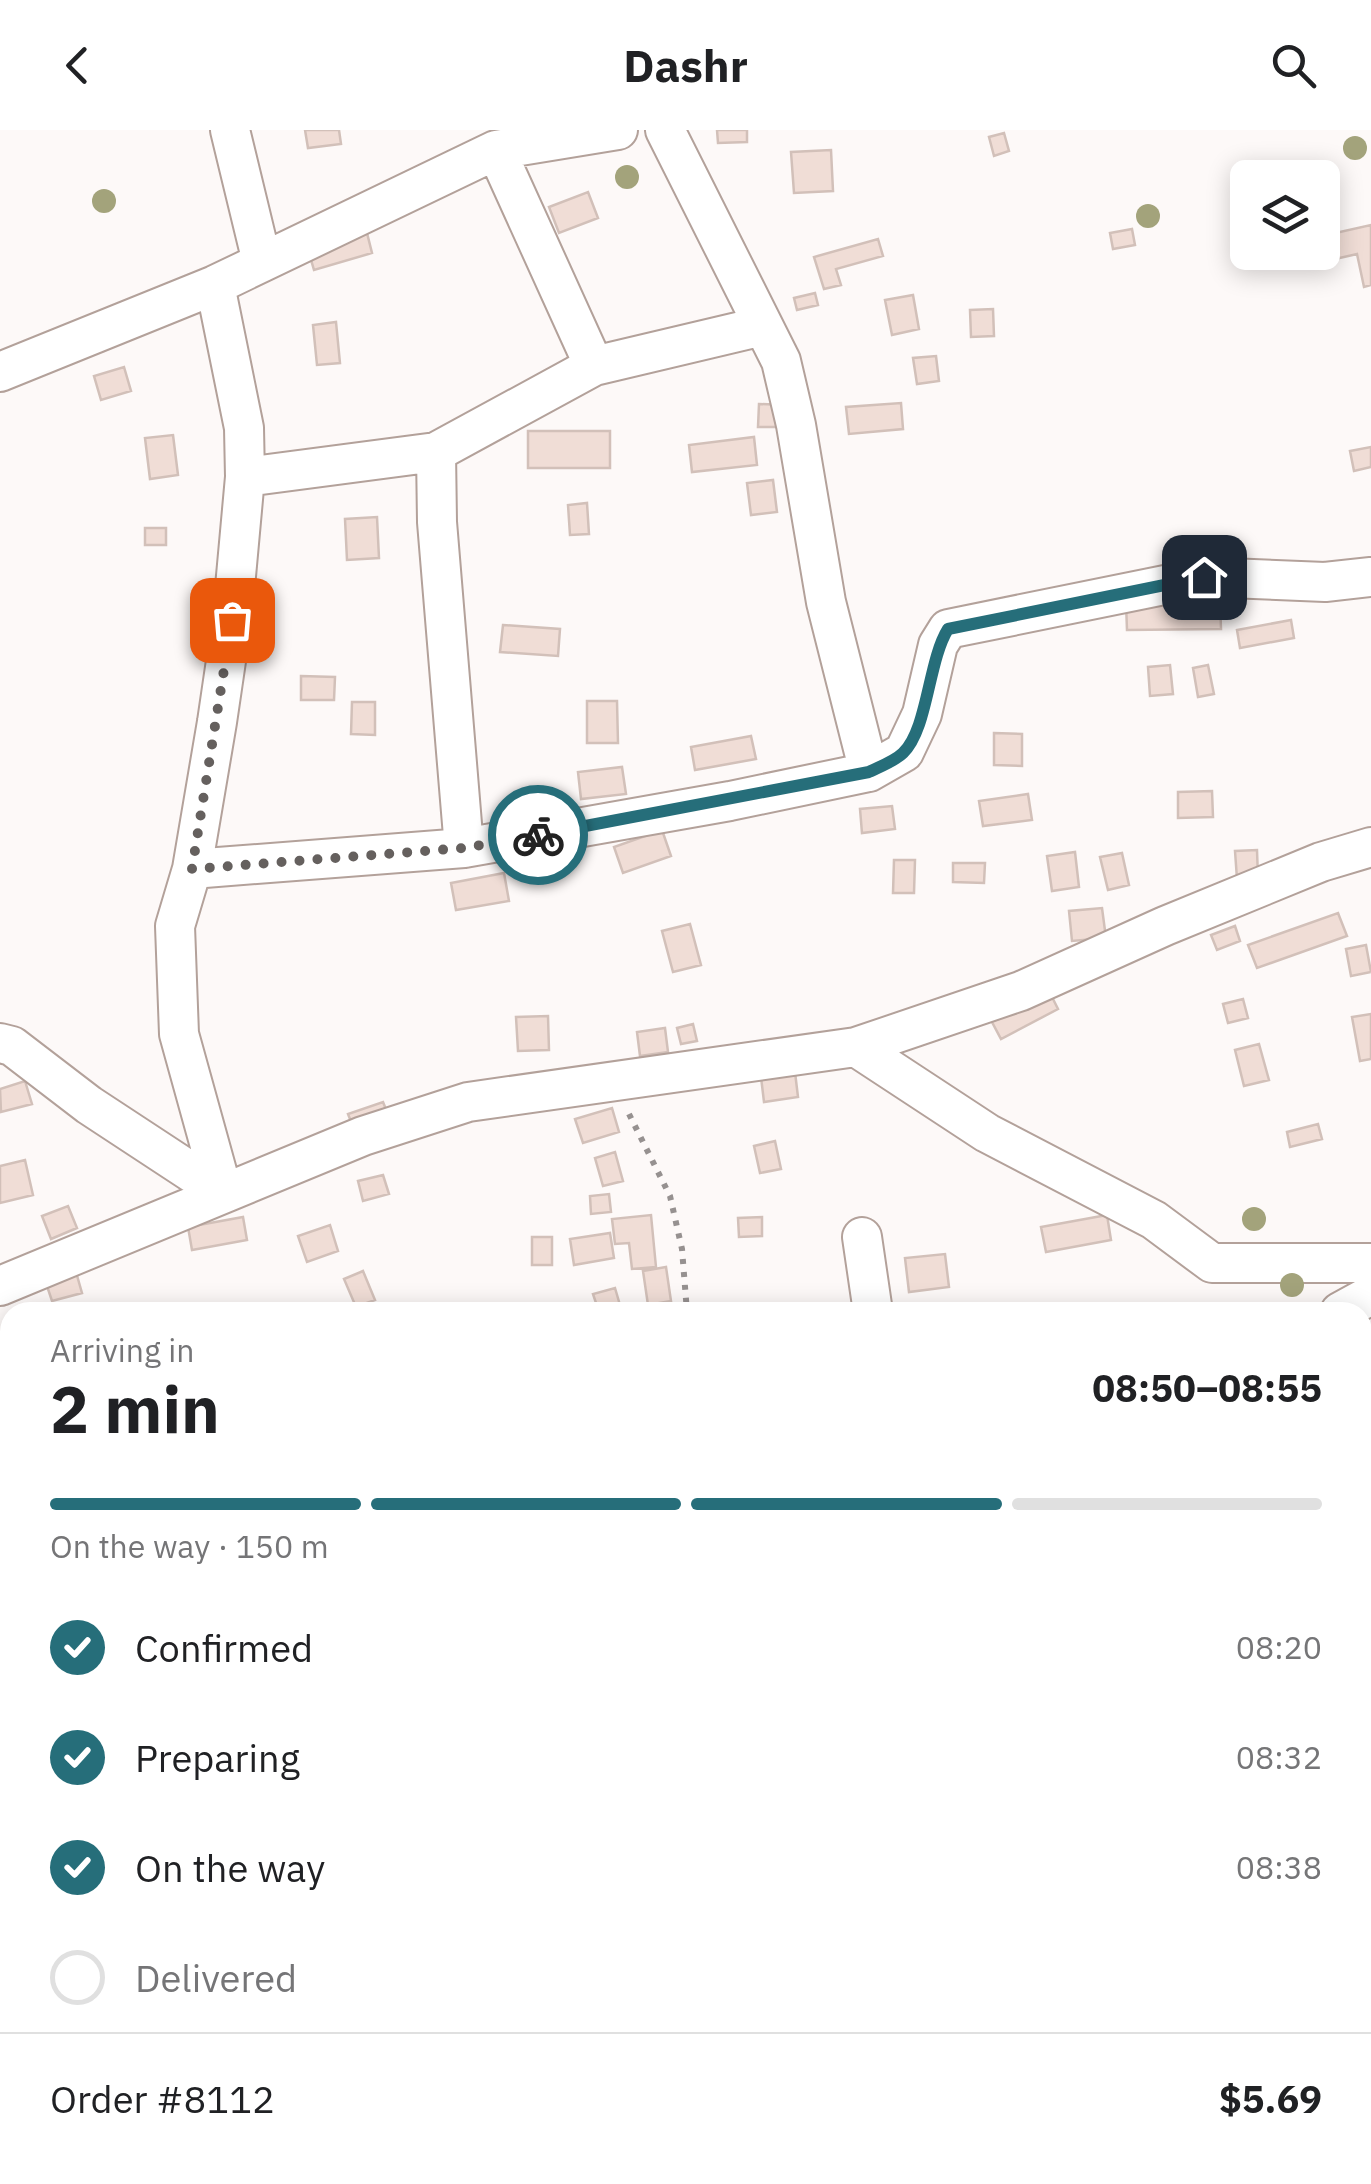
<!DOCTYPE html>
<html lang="en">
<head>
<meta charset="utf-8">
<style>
  :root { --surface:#fff; --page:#f2f2f2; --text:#202124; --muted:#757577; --line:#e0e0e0; --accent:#266e7a }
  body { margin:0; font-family:"IBM Plex Sans",sans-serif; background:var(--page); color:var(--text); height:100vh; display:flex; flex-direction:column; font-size:38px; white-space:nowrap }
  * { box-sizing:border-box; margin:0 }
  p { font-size:32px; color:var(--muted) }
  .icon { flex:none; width:55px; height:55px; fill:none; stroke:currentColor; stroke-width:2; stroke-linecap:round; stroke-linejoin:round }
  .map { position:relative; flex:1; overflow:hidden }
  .drawer { position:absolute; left:0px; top:1172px; width:1372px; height:882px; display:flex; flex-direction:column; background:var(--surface); border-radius:30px 30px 0 0; box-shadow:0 5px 25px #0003 }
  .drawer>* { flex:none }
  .buttons { position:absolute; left:1230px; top:30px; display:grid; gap:20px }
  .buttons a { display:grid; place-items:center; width:110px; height:110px; border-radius:15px; background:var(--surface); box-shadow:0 5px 25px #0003; font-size:50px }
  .pin { position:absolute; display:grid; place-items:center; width:85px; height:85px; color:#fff; margin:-42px; border-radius:20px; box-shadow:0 5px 15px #0006 }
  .courier { position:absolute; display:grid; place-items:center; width:100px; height:100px; margin:-50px; border:8px solid #266e7a; border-radius:50%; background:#fff; color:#222; box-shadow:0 2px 12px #0007 }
  .summary em { font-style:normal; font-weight:800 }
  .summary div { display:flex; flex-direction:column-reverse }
  .summary { display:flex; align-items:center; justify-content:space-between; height:170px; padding:0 50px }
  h1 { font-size:65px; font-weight:800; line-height:75px }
  .bar { display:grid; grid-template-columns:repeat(4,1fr); gap:15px 10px; align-content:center; height:120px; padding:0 50px }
  .bar i { height:12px; border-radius:8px; background:var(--line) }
  .bar .active { background:var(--accent) }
  .bar p { grid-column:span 4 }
  .line { display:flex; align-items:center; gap:25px; padding:0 50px; border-top:2px solid var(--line) }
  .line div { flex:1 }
  ol { padding:0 50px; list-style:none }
  li { display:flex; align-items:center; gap:30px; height:110px }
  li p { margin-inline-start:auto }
  li .icon { padding:10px; border-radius:50%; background:var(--accent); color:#fff; stroke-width:4 }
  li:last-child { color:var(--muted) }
  li i { width:55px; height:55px; border:5px solid var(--line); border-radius:50% }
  header { display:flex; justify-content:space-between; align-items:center; height:130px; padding:0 50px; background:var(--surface); font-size:45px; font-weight:800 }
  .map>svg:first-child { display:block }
</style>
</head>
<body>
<header><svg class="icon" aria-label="back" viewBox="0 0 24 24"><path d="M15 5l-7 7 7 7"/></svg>Dashr<svg class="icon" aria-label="search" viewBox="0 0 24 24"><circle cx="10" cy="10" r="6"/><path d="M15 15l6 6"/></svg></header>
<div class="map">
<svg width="1371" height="2054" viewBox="0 0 1371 2054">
  <rect width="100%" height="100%" fill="#fdf9f8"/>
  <path fill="#f0ddd6" stroke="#d2c0b9" stroke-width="2.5" d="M305 0H339L341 14 308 18Z
    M717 0H747V12L718 13Z
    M1004 3 1009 21 994 26 989 7Z
    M831 20 833 61 794 63 791 22Z
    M588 62 598 88 559 103 549 77Z
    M1371 95V155L1364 157 1357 124 1296 138 1293 122H1322V106Z
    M366 99 372 123 314 140 307 116Z
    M1132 99 1135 115 1113 119 1110 103Z
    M878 109 883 126 836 139 841 155 824 159 814 127Z
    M815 163 818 175 797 180 794 168Z
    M913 165 919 199 892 205 885 170Z
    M993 179 994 206 971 207 970 180Z
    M336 192 340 233 317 235 313 195Z
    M936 226 939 251 917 254 913 228Z
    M124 237 131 261 101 270 94 246Z
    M901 273 903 299 849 304 846 277Z
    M759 274 784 275V297H758Z
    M528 301H610V338H528Z
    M173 305 178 345 150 349 145 308Z
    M754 307 757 335 692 342 689 315Z
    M1371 317V337L1354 341 1350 321Z
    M773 350 777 382 751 385 747 353Z
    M587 373 589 404 570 405 568 375Z
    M377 387 379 428 347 430 345 389Z
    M145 398H166V415H145Z
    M1220 471 1221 499 1127 500 1126 473Z
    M1291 490 1294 508 1240 518 1237 500Z
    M503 495 560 499 558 526 500 522Z
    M1170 535 1173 564 1150 566 1148 537Z
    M1208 535 1214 564 1198 567 1193 538Z
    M301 546 335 547 334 570H301Z
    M587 571H617L618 613H587Z
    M352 572H375V605L351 604Z
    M994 603 1022 604V636L994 635Z
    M751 606 756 629 695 640 691 617Z
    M622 637 626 664 581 669 578 642Z
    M1212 661 1213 687 1178 688V662Z
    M1028 664 1032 690 983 696 979 671Z
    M892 676 895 699 862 703 860 679Z
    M662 700 671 726 623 743 614 717Z
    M1257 720 1258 748 1237 749 1235 721Z
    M1075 722 1079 757 1052 761 1047 726Z
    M1122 723 1129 755 1108 760 1100 727Z
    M894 730H915L914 763H893Z
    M953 733H985L984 753 953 752Z
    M504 743 509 771 456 780 451 753Z
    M1102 778 1106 808 1072 811 1069 781Z
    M1338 783 1347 806 1257 838 1248 815Z
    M690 794 701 835 673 842 662 801Z
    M1235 796 1240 811 1217 820 1211 805Z
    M1366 815 1371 842 1351 846 1346 819Z
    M1050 863 1058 879 1001 909 992 892Z
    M1243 869 1248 888 1228 893 1223 874Z
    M1371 884V929L1360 931 1352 887Z
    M548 886 549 920 518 921 516 887Z
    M693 894 697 911 681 914 677 898Z
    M665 898 668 922 640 926 637 902Z
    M1259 914 1269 950 1244 956 1235 920Z
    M795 942 798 967 764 972 761 947Z
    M25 951 32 974 1 982 0 959Z
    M383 972 390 989 355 1002 348 984Z
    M612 978 619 1002 583 1013 575 989Z
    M1318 994 1322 1009 1290 1017 1287 1002Z
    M775 1011 781 1039 760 1043 754 1016Z
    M615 1022 623 1051 603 1056 595 1028Z
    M25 1030 33 1065 0 1073V1036Z
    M383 1045 389 1064 363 1071 358 1051Z
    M609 1064 611 1082 591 1084 590 1066Z
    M68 1076 77 1098 51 1109 42 1086Z
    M651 1085 656 1137 632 1139 629 1113 615 1114 612 1089Z
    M1107 1085 1111 1110 1046 1122 1041 1097Z
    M243 1087 247 1110 192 1120 188 1097Z
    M762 1087V1106L739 1107 738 1088Z
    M330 1095 338 1121 307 1132 298 1106Z
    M610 1103 614 1128 574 1135 570 1109Z
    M532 1107H552V1135H532Z
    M945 1124 949 1157 909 1162 905 1128Z
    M74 1135 82 1163 52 1171 43 1144Z
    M666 1137 671 1171 648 1175 643 1141Z
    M363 1141 375 1170 356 1177 344 1149Z
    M615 1158 622 1182H599L593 1164Z
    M10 1575V1610L0 1614V1579Z
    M637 2045H695L697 2054H633L631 2046Z
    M1323 2045 1324 2054H1292L1291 2048Z"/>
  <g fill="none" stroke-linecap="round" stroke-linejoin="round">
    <g stroke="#b3a19a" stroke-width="42">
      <path id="minor" d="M230 0 262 132
        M665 0 781 231 796 295 826 472 869 642
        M496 20 594 236
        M215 155 244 298 245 347 232 490 217 592 192 739 175 796 179 904 223 1063
        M0 242 215 155 496 20 618 0
        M436 322 437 392 464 718
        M245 347 436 322 594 236 763 196
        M192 739 464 718 730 671 869 642 904 622 922 584 938 515 948 499 1204 447 1325 452 1371 447
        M0 913 12 916 89 975 223 1063
        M856 917 987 1003 1154 1090 1212 1133H1371
        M862 1107 873 1182
        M0 1156 363 1006 468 972 856 917 1021 861 1165 796 1321 732 1371 717
        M1340 1182 1371 1165
        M1362 1618 1371 1617
        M0 1695 10 1693
        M1362 1845H1371
        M0 1989 10 2026
        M266 2054 300 2045"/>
    </g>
    <path stroke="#969190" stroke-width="6" stroke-dasharray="5 8" stroke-linecap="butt" d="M629 984 670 1066 682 1119 687 1182"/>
    <use href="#minor" stroke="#fff" stroke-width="38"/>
  </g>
  <g fill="#a3a37b">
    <circle cx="1355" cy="18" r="12"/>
    <circle cx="627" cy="47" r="12"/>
    <circle cx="104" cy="71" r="12"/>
    <circle cx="1148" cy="86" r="12"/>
    <circle cx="1254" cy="1089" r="12"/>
    <circle cx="1292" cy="1155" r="12"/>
  </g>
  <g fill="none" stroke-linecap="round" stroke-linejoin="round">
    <path stroke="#65605e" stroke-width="10" stroke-dasharray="0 18" d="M232 490 192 739 464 718 538 705"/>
    <path stroke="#266e7a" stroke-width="12" d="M538 705 869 642C879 637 895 631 903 623 928 599 928 531 948 499L1204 447"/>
  </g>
</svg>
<div class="buttons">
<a><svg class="icon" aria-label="layers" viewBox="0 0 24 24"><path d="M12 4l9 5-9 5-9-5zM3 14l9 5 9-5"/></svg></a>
</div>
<div class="pin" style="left:232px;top:490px;background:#ea580c"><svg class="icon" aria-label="bag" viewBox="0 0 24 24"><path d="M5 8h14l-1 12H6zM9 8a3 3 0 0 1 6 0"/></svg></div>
<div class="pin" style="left:1204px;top:447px;background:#1f2937"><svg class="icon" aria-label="home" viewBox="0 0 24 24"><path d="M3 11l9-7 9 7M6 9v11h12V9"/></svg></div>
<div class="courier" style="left:538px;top:705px"><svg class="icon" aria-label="bike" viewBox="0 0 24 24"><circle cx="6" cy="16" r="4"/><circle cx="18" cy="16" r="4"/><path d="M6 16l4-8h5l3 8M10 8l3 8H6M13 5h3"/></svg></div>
<section class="drawer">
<div class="summary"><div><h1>2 min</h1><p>Arriving in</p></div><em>08:50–08:55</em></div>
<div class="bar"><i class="active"></i><i class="active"></i><i class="active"></i><i></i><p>On the way · 150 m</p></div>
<ol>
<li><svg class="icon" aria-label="check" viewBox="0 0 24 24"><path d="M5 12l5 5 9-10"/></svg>Confirmed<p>08:20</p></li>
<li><svg class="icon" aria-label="check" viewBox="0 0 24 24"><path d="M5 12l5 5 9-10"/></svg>Preparing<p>08:32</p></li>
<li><svg class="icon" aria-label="check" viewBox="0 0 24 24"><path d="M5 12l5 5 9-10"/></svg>On the way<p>08:38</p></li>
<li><i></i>Delivered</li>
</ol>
<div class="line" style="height:130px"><div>Order #8112</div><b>$5.69</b></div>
</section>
</div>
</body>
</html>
